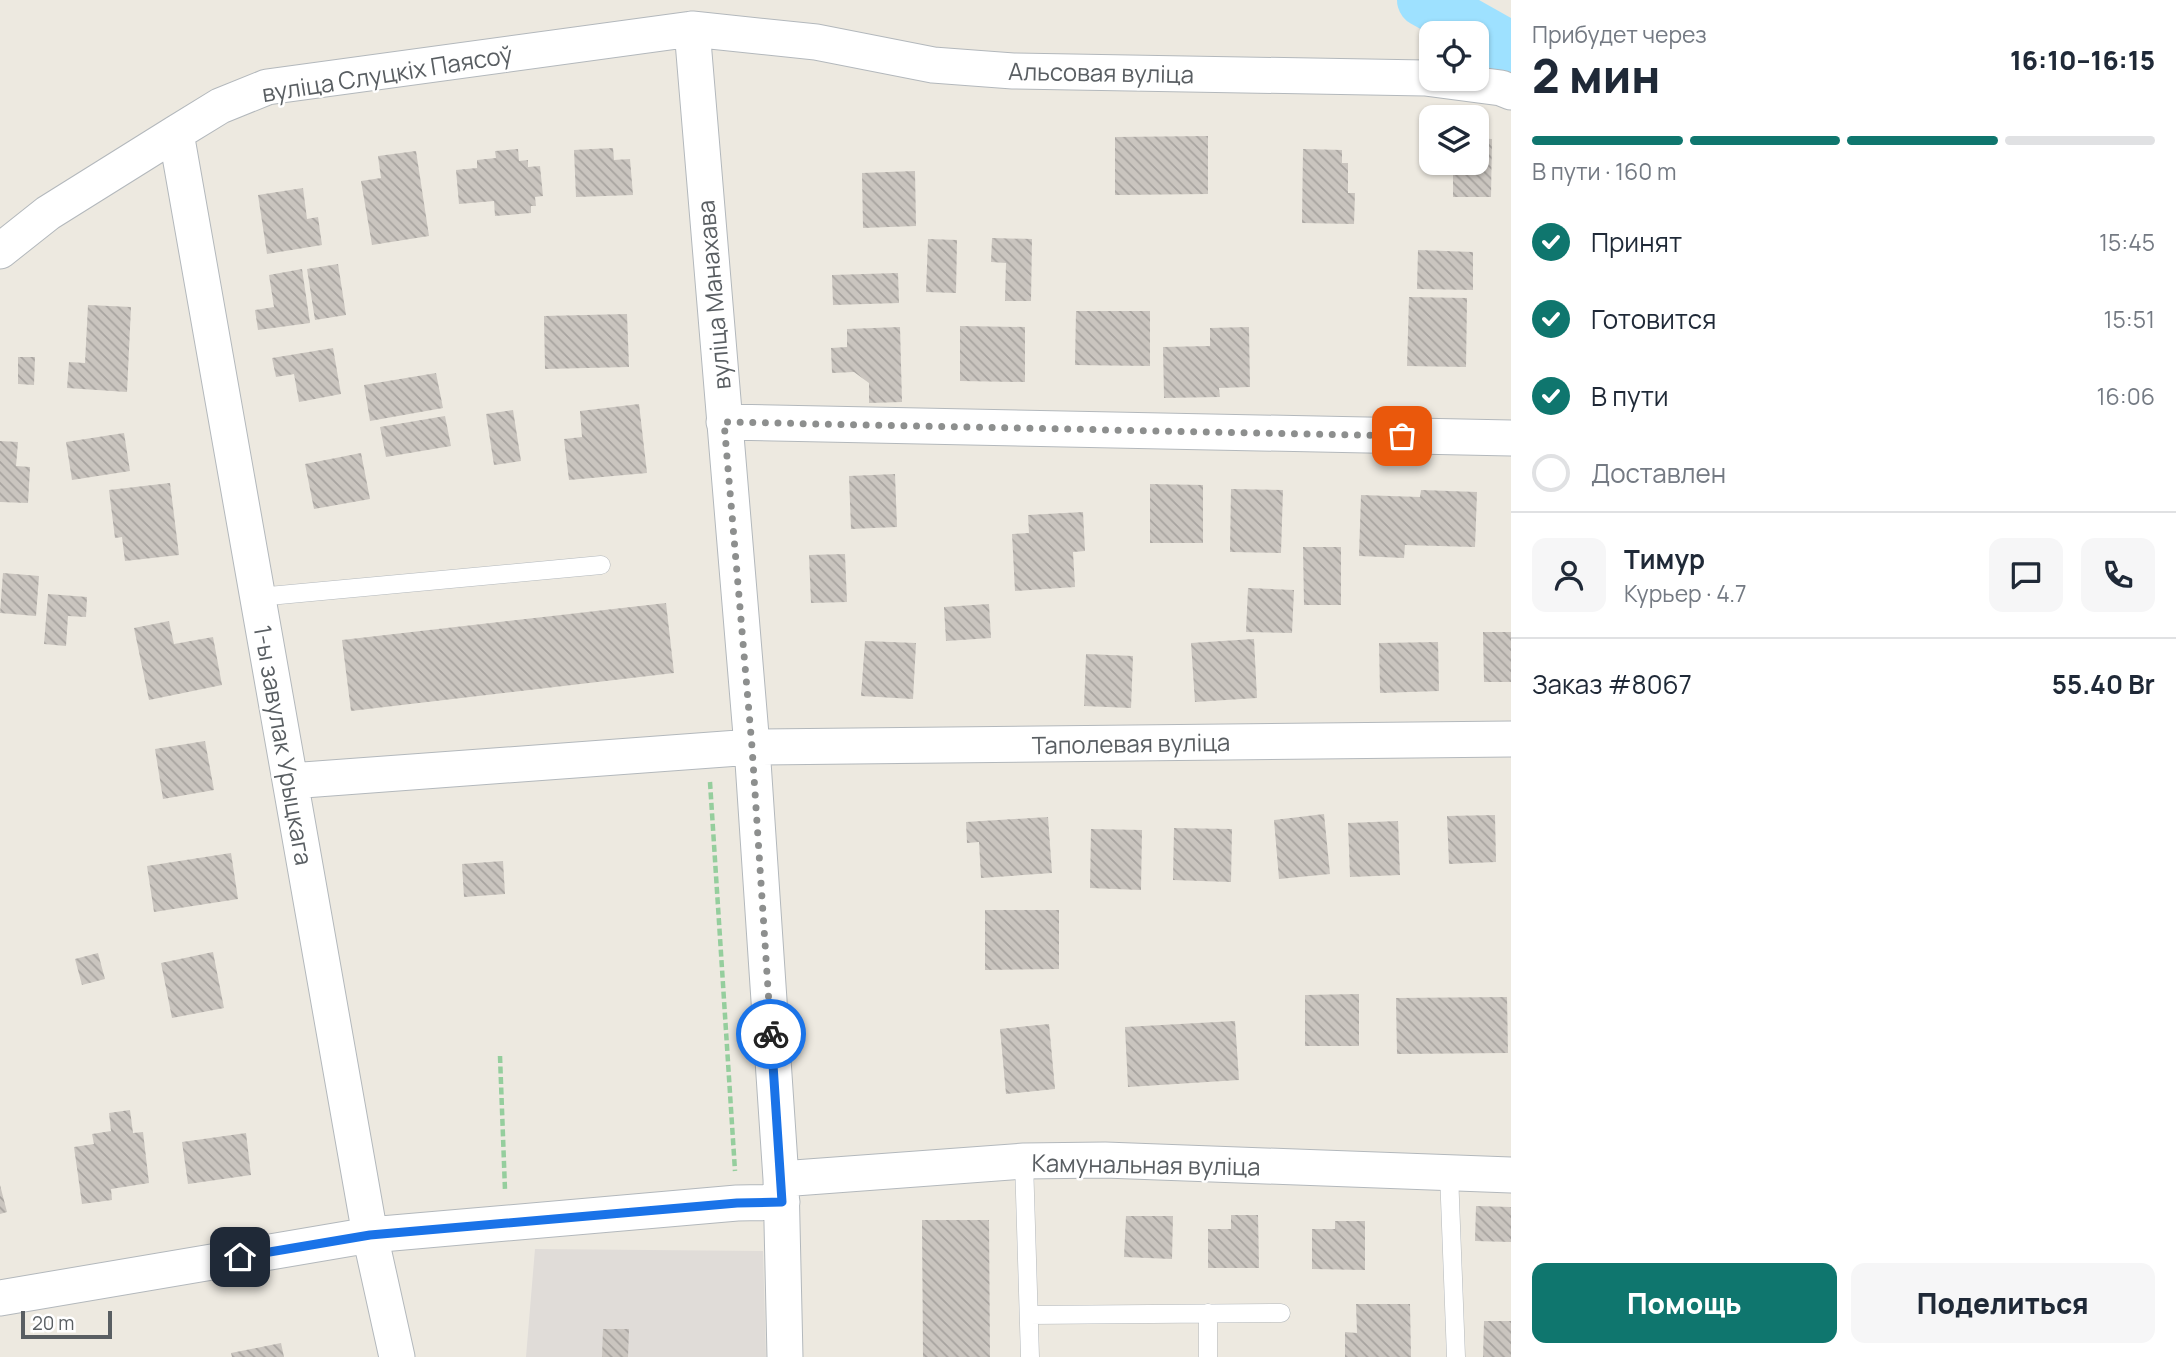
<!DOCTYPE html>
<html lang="ru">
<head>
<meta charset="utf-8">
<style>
  :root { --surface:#fff; --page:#f6f6f7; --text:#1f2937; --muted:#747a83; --line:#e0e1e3; --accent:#0f766e }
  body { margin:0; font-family:Manrope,sans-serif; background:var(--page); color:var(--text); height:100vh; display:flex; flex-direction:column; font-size:26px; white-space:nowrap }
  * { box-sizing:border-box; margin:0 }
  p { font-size:23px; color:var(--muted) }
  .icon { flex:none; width:38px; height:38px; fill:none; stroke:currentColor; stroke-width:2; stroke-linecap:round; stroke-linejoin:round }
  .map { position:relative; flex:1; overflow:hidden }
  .side { display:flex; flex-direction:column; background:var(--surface); width:665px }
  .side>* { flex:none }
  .tools { position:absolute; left:1419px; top:21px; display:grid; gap:14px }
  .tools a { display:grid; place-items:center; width:70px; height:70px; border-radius:14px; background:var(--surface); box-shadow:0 2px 5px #0004; font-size:35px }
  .scale { position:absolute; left:21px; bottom:18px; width:91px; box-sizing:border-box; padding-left:7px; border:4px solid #595e62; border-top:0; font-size:19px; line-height:24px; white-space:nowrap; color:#595e62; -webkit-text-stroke:5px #fff; paint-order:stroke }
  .pin { position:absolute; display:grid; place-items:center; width:60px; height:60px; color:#fff; margin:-30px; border-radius:14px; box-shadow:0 4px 10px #0006 }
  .courier { position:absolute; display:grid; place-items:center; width:70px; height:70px; margin:-35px; border:5px solid #1a73e8; border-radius:50%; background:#fff; color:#222; box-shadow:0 2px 9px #0007 }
  .summary em { font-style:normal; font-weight:800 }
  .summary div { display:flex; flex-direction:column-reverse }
  .summary { display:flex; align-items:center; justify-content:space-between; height:119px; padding:0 21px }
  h1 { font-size:46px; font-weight:800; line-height:52px }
  .bar { display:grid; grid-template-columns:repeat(4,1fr); gap:10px 7px; align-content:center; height:84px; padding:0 21px }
  .bar i { height:9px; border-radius:5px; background:var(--line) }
  .bar .on { background:var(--accent) }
  .bar p { grid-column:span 4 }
  .line { display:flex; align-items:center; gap:18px; padding:0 21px; border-top:2px solid var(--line) }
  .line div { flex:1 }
  .round { display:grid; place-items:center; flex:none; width:74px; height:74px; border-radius:14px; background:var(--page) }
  ol { padding:0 21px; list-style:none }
  li { display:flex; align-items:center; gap:21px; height:77px }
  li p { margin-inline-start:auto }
  li .icon { padding:7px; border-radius:50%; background:var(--accent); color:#fff; stroke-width:4 }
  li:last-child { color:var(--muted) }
  li i { width:38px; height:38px; border:4px solid var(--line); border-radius:50% }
  .action { display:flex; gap:14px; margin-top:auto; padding:14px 21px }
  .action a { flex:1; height:80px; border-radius:14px; background:var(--accent); color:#fff; font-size:28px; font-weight:800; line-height:80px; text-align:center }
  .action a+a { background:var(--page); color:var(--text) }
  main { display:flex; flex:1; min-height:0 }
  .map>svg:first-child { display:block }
</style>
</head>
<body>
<main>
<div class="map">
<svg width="1511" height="1357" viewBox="0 0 1511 1357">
  <defs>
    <pattern id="building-back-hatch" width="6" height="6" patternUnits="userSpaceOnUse" patternTransform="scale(1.75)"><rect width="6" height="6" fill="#cac5bf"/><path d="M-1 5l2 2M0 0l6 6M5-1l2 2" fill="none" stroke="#a7a39f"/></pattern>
  </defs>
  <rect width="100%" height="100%" fill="#ede9e0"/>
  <path fill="#e0dcd8" d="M535 1249 763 1251 766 1357H526Z"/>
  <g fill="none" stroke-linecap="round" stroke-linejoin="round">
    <path stroke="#9ee1ff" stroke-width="54" d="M1424 0 1511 49"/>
  </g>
  <path fill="url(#building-back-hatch)" d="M1208 136V194L1115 195V137Z
    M1477 138 1492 139 1491 197H1453V163H1477Z
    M613 148 614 160 630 159 633 195 576 197 574 150Z
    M518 149 519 161 528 160V167L540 166 543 196 535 197 536 206H531V213L495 216 494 201 459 204 456 170 477 168V160L496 158 495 151Z
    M1303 149 1342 150V163H1348V193H1355L1354 224 1302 223Z
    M416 151 429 236 372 245 361 181 381 178 378 156Z
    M915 171 916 226 863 228 862 173Z
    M303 188 307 219 318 217 322 245 267 254 258 195Z
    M992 238 1032 239 1031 301H1005L1006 263 991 262Z
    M928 239 957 240 956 293 926 292Z
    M1418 250 1473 252V290L1417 289Z
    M338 264 346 315 315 320 307 269Z
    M302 269 310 323 258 330 255 310 274 307 269 275Z
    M898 273 899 303 833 305 832 275Z
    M1409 297 1467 298 1466 367 1407 366Z
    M88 305 131 307 127 392 67 388 69 362 85 363Z
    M1076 311H1150V366L1075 365Z
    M627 314 629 367 545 369 544 316Z
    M960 326 1025 327V382L960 381Z
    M900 327 902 402 869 403V383L854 372 832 373 831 348 847 347V329Z
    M1249 327 1250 387 1219 388 1220 397 1164 398 1163 347 1210 346V328Z
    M333 348 341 394 299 402 294 374 276 377 272 358Z
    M18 357H35L34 385 18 384Z
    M436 373 443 408 370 421 364 385Z
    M639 404 647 473 569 480 564 439 582 437 580 411Z
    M513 410 521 461 494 465 486 414Z
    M445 416 451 446 386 457 380 427Z
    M124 433 130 471 72 480 66 442Z
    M0 441 18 442 16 466 30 467 28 503 0 502Z
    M361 453 370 499 314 509 305 464Z
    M895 474 897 527 851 529 849 476Z
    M170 483 179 555 125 561 122 537 115 538 109 490Z
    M1150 484 1203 485V543H1150Z
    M1231 489 1283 490 1281 553 1230 552Z
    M1421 490 1477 492 1475 547 1405 545 1404 558 1359 556 1361 495 1420 497Z
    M1083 512 1085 551 1073 552 1075 587 1015 591 1012 534 1029 533 1028 515Z
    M1303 547H1341V605H1304Z
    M845 554 847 602 811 603 809 555Z
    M3 573 39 576 36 616 0 613Z
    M1248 588 1294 590 1292 633 1246 632Z
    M48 594 87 597 86 617 68 616 66 646 44 644Z
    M666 603 674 673 351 711 342 640Z
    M989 604 991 638 946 641 944 607Z
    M169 621 174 644 213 637 222 685 149 700 134 628Z
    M1483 632H1511V682H1484Z
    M1254 639 1257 698 1195 702 1191 643Z
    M865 641 916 643 913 699 861 696Z
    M1438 642 1439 691 1380 693 1379 643Z
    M1086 654 1133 656 1131 708 1084 706Z
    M205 741 214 790 163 799 155 749Z
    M1324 814 1330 874 1279 879 1274 820Z
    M1495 815 1496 862 1449 864 1447 816Z
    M1048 817 1052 873 981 878 979 842 967 843 966 822Z
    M1398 821 1400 875 1350 877 1348 823Z
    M1174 828 1232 829 1231 882 1173 880Z
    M1091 829 1142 830 1141 890 1090 888Z
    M231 853 238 899 154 912 147 866Z
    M503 861 505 894 464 897 462 864Z
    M985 910H1059V969L985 970Z
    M213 952 224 1008 172 1018 161 963Z
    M98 953 105 979 82 985 75 959Z
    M1359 994V1046H1305V995Z
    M1507 997 1508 1053 1397 1054 1396 998Z
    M1235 1021 1239 1080 1128 1087 1125 1027Z
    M1049 1024 1055 1089 1006 1094 1000 1029Z
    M130 1110 133 1133 143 1132 149 1183 111 1189 112 1200 82 1204 74 1147 94 1144 92 1134 111 1131 109 1113Z
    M246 1133 251 1175 188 1184 182 1142Z
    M0 1185 7 1212 0 1214Z
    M1476 1206 1511 1207V1242L1475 1241Z
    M1231 1215H1258L1259 1268H1208V1229H1231Z
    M1126 1216H1173L1172 1259 1124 1257Z
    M922 1220H989L990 1357H923Z
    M1335 1221H1365V1270L1312 1269V1229H1335Z
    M1356 1304H1410L1411 1357H1345V1332L1357 1333Z
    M1484 1321H1511V1357H1483Z
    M603 1329H629L628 1357H602Z
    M281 1343 284 1357H232L231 1353Z"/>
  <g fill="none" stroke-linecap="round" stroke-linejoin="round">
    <g stroke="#b3b8bc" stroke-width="19">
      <path id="service" d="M258 597 601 565
        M1024 1161 1030 1357
        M1449 1173 1456 1357
        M1208 1313V1357
        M1029 1315 1281 1313"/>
    </g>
    <g stroke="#b3b8bc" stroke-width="37">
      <path id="minor" d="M692 29 752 747 781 1179 785 1357
        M176 133 370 1235 397 1357
        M0 251 48 213 176 133 220 106 267 87 692 29 816 42 933 65 1013 71 1425 78 1501 88 1511 92
        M724 422 1511 438
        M290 781 752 747 1511 739
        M781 1179 1024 1161 1105 1160 1511 1175
        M0 1298 370 1235 737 1203 782 1202"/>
    </g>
    <path stroke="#95ce9d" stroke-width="4.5" stroke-dasharray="7 3.5" stroke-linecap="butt" d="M710 782 735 1171
      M500 1056 505 1190"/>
    <use href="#service" stroke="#fff" stroke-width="18"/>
    <use href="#minor" stroke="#fff" stroke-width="35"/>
  </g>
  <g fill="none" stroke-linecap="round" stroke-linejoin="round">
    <path stroke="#8d8f8e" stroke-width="7" stroke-dasharray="0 12.6" d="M771 1034 752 747 724 422 1402 436"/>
    <path stroke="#1a73e8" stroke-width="9" d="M240 1257 370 1235 737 1203 782 1202 771 1034"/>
  </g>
  <g text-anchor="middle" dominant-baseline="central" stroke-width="5" stroke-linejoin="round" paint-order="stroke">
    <g font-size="24" fill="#595e62" stroke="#fff">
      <text transform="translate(1101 72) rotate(1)">Альсовая вуліца</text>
      <text transform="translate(387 73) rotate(-9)">вуліца Слуцкіх Паясоў</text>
      <text transform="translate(713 295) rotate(-95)">вуліца Манахава</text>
      <text transform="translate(1131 743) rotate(-1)">Таполевая вуліца</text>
      <text transform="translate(284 745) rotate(80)">1-ы завулак Урыцкага</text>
      <text transform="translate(1146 1164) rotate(1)">Камунальная вуліца</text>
    </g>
  </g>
</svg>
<div class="tools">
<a><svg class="icon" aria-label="locate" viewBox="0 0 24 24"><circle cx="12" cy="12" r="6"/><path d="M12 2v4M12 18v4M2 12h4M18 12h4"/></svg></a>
<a><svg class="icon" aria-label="layers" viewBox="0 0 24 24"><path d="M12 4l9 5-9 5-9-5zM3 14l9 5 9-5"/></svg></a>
</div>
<div class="scale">20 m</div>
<div class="pin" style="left:1402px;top:436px;background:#ea580c"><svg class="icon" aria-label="bag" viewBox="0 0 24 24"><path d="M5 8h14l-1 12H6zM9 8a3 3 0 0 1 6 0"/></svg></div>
<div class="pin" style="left:240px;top:1257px;background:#1f2937"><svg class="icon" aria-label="home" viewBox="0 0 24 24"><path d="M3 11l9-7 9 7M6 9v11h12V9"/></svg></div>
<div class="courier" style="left:771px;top:1034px"><svg class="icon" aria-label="bike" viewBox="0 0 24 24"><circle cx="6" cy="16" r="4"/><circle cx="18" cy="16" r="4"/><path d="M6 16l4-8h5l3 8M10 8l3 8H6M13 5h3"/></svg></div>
</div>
<section class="side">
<div class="summary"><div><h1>2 мин</h1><p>Прибудет через</p></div><em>16:10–16:15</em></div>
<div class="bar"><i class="on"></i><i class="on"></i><i class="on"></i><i></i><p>В пути · 160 m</p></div>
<ol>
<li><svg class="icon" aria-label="check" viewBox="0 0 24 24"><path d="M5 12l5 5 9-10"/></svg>Принят<p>15:45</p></li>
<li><svg class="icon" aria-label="check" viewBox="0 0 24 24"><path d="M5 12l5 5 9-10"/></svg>Готовится<p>15:51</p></li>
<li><svg class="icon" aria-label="check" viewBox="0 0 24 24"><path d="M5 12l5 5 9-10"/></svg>В пути<p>16:06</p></li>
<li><i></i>Доставлен</li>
</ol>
<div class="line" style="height:126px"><a class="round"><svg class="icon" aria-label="person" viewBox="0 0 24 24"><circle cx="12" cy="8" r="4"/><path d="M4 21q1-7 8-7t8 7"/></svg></a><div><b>Тимур</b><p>Курьер · 4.7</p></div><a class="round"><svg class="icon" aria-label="chat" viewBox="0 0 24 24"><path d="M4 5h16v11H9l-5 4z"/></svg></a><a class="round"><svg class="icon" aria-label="phone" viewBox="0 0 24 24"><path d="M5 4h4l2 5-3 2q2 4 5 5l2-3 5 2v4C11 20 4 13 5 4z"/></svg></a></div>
<div class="line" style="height:91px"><div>Заказ #8067</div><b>55.40 Br</b></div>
<div class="action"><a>Помощь</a><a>Поделиться</a></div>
</section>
</main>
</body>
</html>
